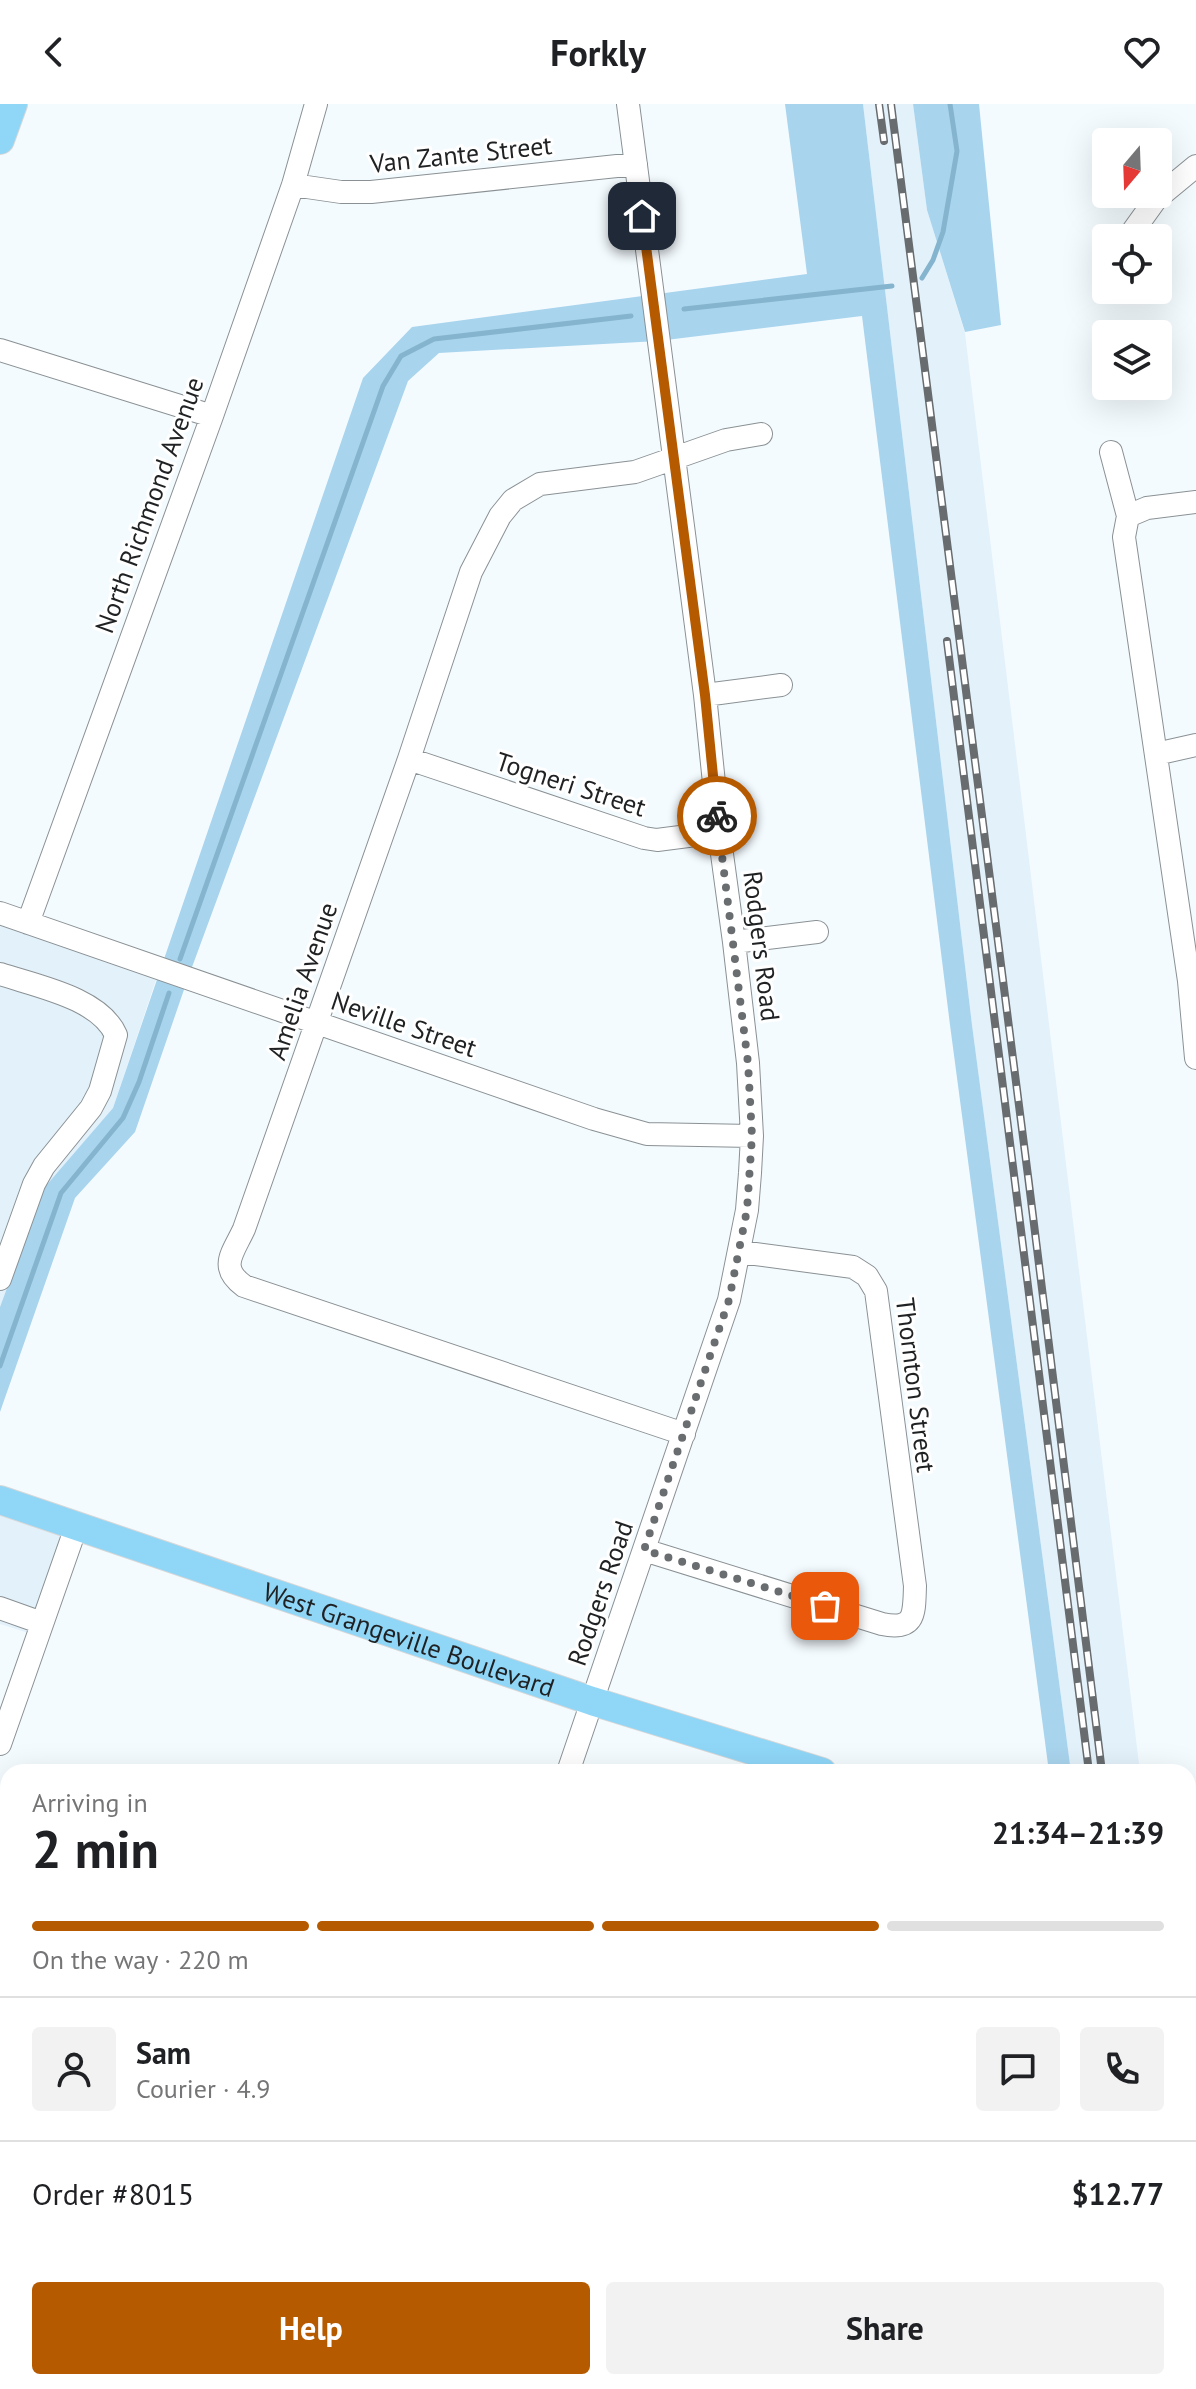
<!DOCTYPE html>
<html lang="en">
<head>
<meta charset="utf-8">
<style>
  :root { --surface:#fff; --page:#f2f2f2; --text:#202124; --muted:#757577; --line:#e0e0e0; --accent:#b65a00 }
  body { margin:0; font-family:"PT Sans",sans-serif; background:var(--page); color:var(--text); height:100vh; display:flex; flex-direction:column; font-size:30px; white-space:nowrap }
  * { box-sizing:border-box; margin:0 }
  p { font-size:26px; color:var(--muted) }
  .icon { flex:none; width:44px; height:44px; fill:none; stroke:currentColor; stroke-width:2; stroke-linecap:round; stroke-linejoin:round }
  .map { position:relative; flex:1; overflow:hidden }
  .details { position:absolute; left:0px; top:1660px; width:1196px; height:626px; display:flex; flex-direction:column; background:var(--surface); border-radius:24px 24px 0 0; box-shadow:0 8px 32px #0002 }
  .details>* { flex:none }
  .needle { width:52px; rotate:199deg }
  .tools { position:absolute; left:1092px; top:24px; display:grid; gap:16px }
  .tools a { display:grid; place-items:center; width:80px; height:80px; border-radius:8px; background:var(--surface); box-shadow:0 8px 32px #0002; font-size:40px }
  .pin { position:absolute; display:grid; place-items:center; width:68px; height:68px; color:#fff; margin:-34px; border-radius:16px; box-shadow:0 4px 12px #0006 }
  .courier { position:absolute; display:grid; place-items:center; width:80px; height:80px; margin:-40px; border:6px solid #b65a00; border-radius:50%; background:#fff; color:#222; box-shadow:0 2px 10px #0007 }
  .headline em { font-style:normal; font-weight:600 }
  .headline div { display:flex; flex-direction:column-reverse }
  .headline { display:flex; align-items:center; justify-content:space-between; height:136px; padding:0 32px }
  h1 { font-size:52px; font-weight:600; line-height:60px }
  .bar { display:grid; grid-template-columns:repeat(4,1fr); gap:12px 8px; align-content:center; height:96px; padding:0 32px }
  .bar i { height:10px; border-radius:6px; background:var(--line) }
  .bar .active { background:var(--accent) }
  .bar p { grid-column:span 4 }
  .line { display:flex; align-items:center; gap:20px; padding:0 32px; border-top:2px solid var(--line) }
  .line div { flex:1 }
  .round { display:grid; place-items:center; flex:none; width:84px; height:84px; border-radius:8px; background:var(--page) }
  .action { display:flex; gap:16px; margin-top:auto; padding:16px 32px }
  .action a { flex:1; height:92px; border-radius:8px; background:var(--accent); color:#fff; font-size:32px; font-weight:600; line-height:92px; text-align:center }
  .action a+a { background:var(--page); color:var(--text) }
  header { display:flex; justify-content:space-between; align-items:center; height:104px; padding:0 32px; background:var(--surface); font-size:36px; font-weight:600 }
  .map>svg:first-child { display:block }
</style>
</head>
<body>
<header><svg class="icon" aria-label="back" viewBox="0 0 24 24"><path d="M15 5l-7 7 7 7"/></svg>Forkly<svg class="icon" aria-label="heart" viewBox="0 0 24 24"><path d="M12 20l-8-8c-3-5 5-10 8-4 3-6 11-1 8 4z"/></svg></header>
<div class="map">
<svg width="1196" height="2285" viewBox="0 0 1196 2285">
  <rect width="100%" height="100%" fill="#f4fbff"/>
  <path fill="#e3f1fa" d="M863 0H913L927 106 965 229 1140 1668H1071L972 921Z
    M0 809 160 864 113 1004 44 1084 0 1203Z
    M0 1396 76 1423 38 1532 0 1520Z"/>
  <path fill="#a9d4ed" d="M785 0H863L972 921 1071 1668H1049L950 921 862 212 658 237 439 249 408 277 188 874 135 1028 75 1094 0 1308V1203L44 1084 113 1004 363 274 412 223 807 170Z
    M913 0H979L1001 221 965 228 927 106Z
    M954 2278H1138L1139 2285H973Z"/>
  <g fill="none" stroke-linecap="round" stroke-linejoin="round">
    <path stroke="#85b4ce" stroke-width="5" d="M922 174 933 156 943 128 957 47 950 0
      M684 205 892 182
      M180 855 383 282 401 252 434 235 631 212
      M0 1262 61 1089 123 1014 139 978 169 889"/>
    <g stroke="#8a9194" stroke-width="24">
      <path id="minor" d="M293 81 341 88H371L636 60
        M1128 134 1156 95 1196 62
        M0 246 212 312
        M1111 348 1128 412 1124 433 1189 877 1196 954
        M1128 412 1147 404 1196 398
        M705 591 781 581
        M1156 650 1196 641
        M409 655 644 734 657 736 719 728
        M0 809 594 1015 647 1030 752 1032
        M28 819 212 312 293 81 316 0
        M734 838 817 828
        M0 870C36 882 100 894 116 931L100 987 91 1004 44 1062 34 1080 0 1175
        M684 1330 244 1182C218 1163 233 1149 244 1125L409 655 471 468 500 412 513 396 540 380 635 368 726 336 761 330
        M644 1446 882 1520C916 1527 914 1509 915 1482L876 1187 867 1172 853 1163 740 1148
        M0 1504 42 1519
        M0 1640 76 1423
        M568 1668 729 1196 747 1106 750 1069 752 1032 748 959 734 838 719 728 705 591 628 0
        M0 1800 3 1789
        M0 1891 8 1894
        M0 2118 8 2121
        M476 2278 491 2283
        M347 2285 350 2278
        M906 2285 914 2278"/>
    </g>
    <g stroke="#d7d7d7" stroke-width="30">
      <g id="major">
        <path d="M0 36 13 0"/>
        <path id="s1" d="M0 1396 592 1597 822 1668"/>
        <path d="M1188 1771 1196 1773"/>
        <path d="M1188 1802 1196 1805"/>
      </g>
    </g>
    <use href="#minor" stroke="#fff" stroke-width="22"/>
    <use href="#major" stroke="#8fd6f7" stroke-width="28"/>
    <g stroke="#686c6f" stroke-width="8">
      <path id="rail" d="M879 0 884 37
        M891 0 1028 1072 1102 1668
        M947 537 1089 1668
        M1166 2278 1167 2285
        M1179 2278 1180 2285"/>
    </g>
    <use href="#rail" stroke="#fff" stroke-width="5" stroke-dasharray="15" stroke-linecap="butt"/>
  </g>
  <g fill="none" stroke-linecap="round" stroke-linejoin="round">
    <path stroke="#6a6d70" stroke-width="8" stroke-dasharray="0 14.4" d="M717 712 748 959 752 1032 747 1106 729 1196 644 1446 825 1502"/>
    <path stroke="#b65a00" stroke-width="10" d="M642 112 705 591 717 712"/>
  </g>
  <g text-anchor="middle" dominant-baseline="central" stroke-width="6" stroke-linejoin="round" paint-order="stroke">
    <g font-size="26" fill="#1f2123" stroke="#fff">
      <text transform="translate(461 50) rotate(-6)">Van Zante Street</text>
      <text transform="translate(149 401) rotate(-70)">North Richmond Avenue</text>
      <text transform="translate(571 680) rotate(18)">Togneri Street</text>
      <text transform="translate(762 842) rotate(83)">Rodgers Road</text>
      <text transform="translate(302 877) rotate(-71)">Amelia Avenue</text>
      <text transform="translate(404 920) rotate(19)">Neville Street</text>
      <text transform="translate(916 1281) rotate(83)">Thornton Street</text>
      <text transform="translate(600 1489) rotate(-71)">Rodgers Road</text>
      <text stroke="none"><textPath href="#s1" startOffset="432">West Grangeville Boulevard</textPath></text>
    </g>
  </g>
</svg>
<div class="tools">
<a><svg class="needle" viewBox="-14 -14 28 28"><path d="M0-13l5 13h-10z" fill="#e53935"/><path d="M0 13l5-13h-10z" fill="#757577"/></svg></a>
<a><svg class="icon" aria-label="locate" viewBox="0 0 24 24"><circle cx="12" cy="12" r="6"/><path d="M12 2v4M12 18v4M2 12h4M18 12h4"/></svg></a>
<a><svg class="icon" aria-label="layers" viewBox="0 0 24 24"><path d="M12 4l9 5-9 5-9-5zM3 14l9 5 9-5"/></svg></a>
</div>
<div class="pin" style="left:825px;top:1502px;background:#ea580c"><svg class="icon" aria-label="bag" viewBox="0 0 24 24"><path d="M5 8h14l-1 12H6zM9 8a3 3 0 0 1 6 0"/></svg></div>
<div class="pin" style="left:642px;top:112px;background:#1f2937"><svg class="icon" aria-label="home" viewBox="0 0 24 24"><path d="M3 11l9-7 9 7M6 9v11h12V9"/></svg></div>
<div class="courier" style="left:717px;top:712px"><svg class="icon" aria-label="bike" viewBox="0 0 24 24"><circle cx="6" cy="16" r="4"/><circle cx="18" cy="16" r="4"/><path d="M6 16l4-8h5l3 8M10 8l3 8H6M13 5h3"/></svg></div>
<section class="details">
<div class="headline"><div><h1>2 min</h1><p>Arriving in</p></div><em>21:34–21:39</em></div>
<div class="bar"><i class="active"></i><i class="active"></i><i class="active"></i><i></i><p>On the way · 220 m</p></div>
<div class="line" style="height:144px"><a class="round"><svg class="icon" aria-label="person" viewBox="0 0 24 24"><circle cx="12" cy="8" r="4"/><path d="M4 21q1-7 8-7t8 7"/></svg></a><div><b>Sam</b><p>Courier · 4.9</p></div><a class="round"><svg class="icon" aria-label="chat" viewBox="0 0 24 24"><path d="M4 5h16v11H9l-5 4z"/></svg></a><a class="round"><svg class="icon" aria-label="phone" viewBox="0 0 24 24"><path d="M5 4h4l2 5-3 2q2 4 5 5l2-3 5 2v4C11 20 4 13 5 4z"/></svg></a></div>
<div class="line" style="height:104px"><div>Order #8015</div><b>$12.77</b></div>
<div class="action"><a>Help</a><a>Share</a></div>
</section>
</div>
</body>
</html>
